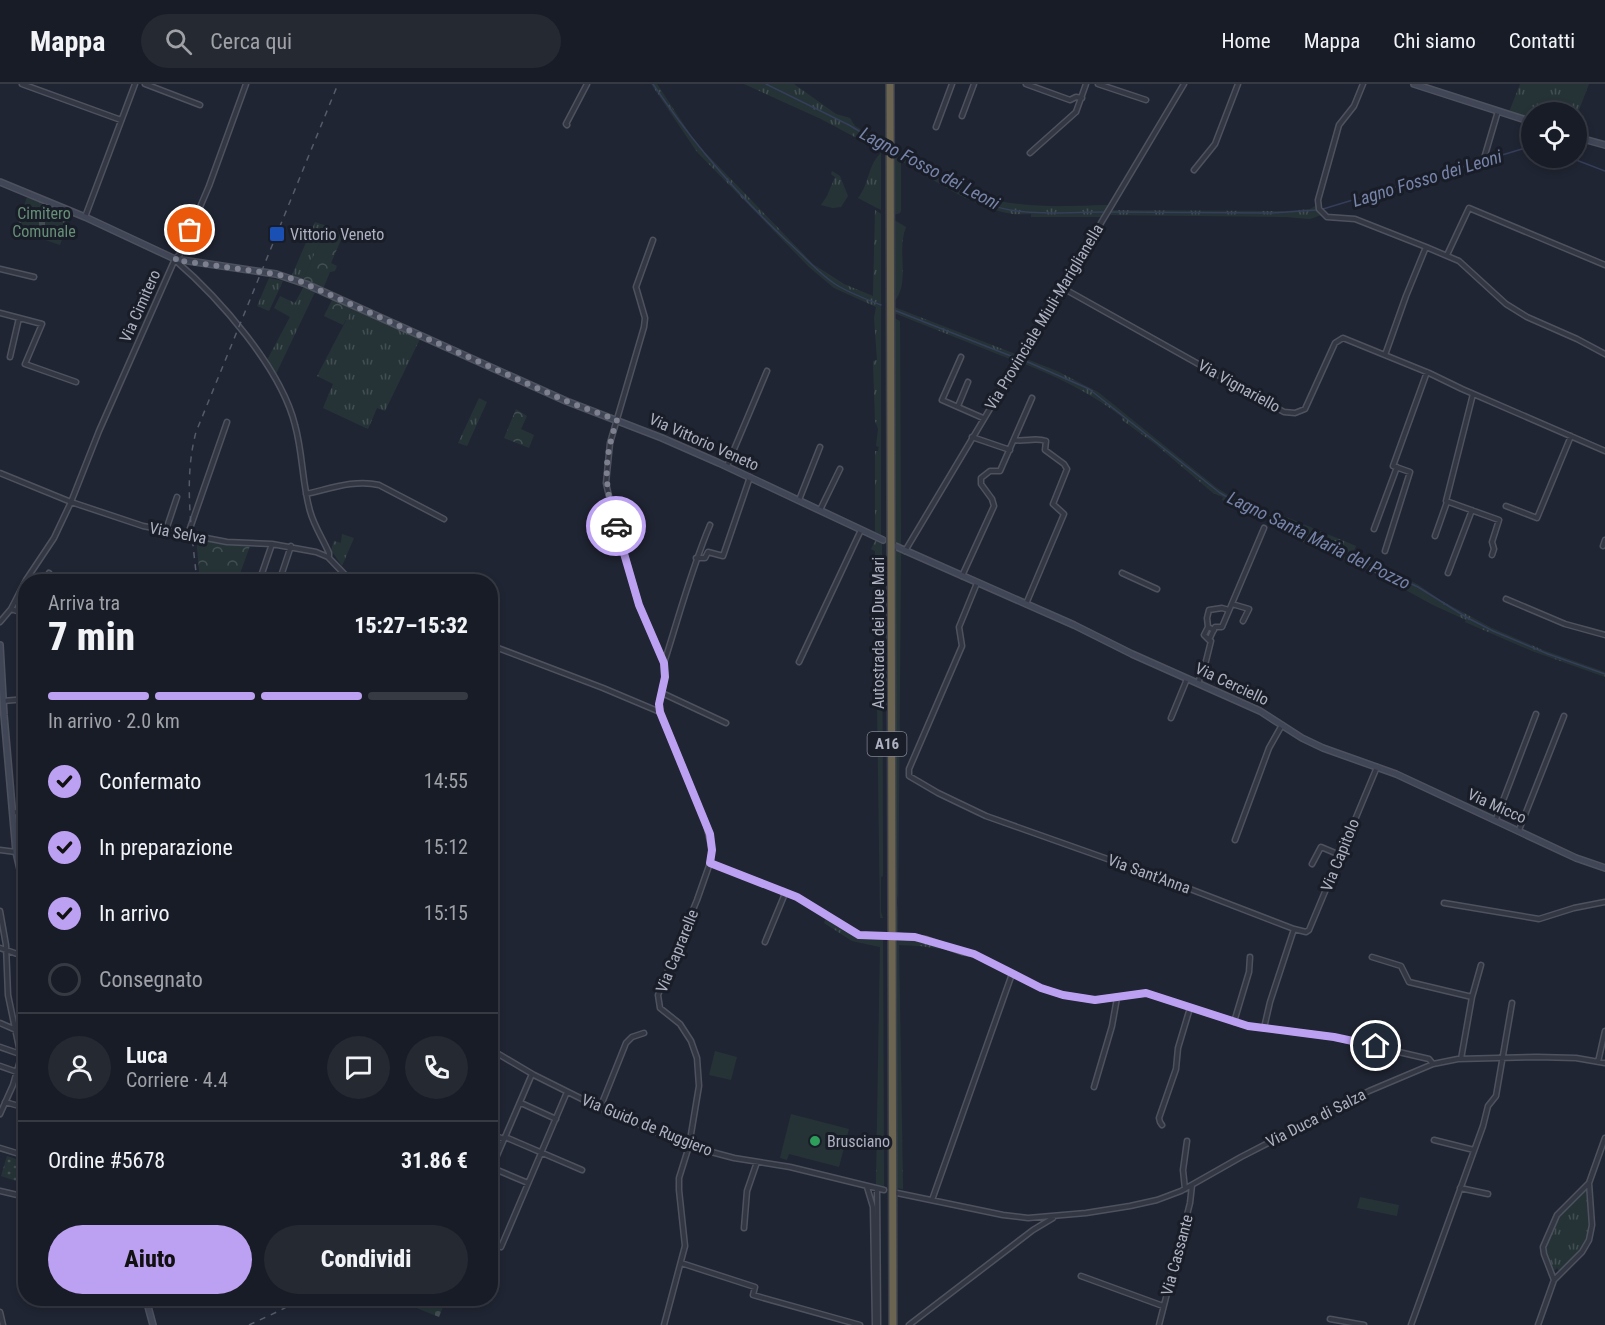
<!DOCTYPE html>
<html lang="it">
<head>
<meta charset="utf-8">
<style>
  :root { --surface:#181c26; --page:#252932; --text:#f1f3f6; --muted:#9fa1a7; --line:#363a43; --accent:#bca0f2 }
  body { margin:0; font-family:"Roboto Condensed",sans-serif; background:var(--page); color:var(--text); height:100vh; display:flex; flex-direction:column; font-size:22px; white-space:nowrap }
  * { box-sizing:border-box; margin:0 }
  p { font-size:20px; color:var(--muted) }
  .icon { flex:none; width:33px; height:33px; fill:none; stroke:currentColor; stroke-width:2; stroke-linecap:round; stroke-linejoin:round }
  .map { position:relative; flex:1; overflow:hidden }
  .panel { position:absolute; left:18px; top:490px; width:480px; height:732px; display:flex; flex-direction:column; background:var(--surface); border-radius:24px; box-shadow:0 3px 9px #0003,0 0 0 2px var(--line) }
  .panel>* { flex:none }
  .fabs { position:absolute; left:1521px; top:18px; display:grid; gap:12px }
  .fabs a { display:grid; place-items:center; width:66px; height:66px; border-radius:50%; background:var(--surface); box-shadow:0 3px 9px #0003,0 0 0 2px var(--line); font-size:30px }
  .pin { position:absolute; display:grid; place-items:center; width:51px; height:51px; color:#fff; margin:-26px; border:3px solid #fff; border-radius:50%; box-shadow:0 2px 6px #0007 }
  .courier { position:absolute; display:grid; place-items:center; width:60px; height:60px; margin:-30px; border:4px solid #bca0f2; border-radius:50%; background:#fff; color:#222; box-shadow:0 2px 8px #0007 }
  .head em { font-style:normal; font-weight:800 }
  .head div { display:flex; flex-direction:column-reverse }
  .head { display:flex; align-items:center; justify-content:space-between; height:102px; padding:0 30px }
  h1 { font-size:39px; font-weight:800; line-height:45px }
  .bar { display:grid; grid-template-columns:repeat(4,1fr); gap:9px 6px; align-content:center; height:72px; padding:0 30px }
  .bar i { height:8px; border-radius:4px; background:var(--line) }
  .bar .active { background:var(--accent) }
  .bar p { grid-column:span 4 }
  .line { display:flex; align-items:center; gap:15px; padding:0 30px; border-top:2px solid var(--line) }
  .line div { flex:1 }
  .round { display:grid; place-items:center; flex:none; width:63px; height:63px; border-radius:32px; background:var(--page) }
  ol { padding:0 30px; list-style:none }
  li { display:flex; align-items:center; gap:18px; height:66px }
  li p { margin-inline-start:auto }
  li .icon { padding:6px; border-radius:50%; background:var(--accent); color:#111; stroke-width:4 }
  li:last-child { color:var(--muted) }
  li i { width:33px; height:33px; border:3px solid var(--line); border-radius:50% }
  .action { display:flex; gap:12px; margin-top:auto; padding:12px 30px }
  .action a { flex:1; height:69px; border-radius:36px; background:var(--accent); color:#111; font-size:24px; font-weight:800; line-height:69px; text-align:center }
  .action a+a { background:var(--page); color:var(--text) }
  header { display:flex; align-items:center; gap:36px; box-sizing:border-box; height:84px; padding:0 30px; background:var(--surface); border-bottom:2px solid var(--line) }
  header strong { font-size:28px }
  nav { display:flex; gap:33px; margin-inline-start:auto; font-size:21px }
  .search { width:420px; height:54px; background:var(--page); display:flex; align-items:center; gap:15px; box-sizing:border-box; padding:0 21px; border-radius:33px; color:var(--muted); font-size:22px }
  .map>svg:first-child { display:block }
</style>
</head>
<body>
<header>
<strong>Mappa</strong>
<div class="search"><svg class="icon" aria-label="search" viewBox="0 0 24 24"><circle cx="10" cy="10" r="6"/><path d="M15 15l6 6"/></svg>Cerca qui</div>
<nav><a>Home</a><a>Mappa</a><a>Chi siamo</a><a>Contatti</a></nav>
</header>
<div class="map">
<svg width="1605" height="1241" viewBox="0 0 1605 1241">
  <defs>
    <pattern id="grass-tufts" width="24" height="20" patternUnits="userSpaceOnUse" patternTransform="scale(1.5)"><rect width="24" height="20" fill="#253337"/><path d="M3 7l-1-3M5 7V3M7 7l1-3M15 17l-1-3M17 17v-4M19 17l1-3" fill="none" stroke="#424e52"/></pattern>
    <pattern id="forest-crowns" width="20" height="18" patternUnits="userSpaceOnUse" patternTransform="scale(1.5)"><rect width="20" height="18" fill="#253337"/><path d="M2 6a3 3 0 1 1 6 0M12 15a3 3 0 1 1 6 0" fill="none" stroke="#424e52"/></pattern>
    <pattern id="cemetery-stones" width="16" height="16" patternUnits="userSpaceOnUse" patternTransform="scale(1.5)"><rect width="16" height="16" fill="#253337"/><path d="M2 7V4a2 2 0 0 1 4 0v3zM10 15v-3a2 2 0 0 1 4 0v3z" fill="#424e52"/></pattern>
    <pattern id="garden-dots" width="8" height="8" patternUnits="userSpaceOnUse" patternTransform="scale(1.5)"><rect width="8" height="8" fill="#253337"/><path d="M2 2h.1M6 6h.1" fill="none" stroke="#424e52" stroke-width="1.8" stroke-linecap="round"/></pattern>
  </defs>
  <rect width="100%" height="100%" fill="#202533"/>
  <path fill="url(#grass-tufts)" d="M651 0H657L696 59 813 180 844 200 873 212 875 126 881 130V451L875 448V367H878L879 363 876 362 878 345 875 337 873 277 877 276 874 234 876 223 834 204 809 183 697 68Z
    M744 0H794L836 30 850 34 855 42 881 57V126L858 114C869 101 868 81 880 70L879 66 821 35Z
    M1520 0H1589L1577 31 1576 28H1532L1531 35 1509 28Z
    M894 64C919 80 947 100 975 110 1018 126 1064 122 1109 121L1102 133H1031V130C1023 130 1015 131 1007 129 969 121 935 96 901 77V127L900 129 894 131Z
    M832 87 840 92 848 112 841 123 833 124 821 121 827 112 835 93 831 90Z
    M1315 122 1321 131 1310 135 1286 133 1107 131 1111 126 1286 127 1310 125Z
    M894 136 906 143C896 167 911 198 894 218Z
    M315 138 327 142 303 196 292 191Z
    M269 194 283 197 269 227 257 222Z
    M304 202 316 206 275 292 266 278 290 233 274 224 280 212 295 219Z
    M353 223 420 255 385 327 377 324 368 345 323 324 333 300 317 292Z
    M894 223 1018 271 1015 277 894 229Z
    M894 234 900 237 901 461 894 458Z
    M1024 274 1057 287 1098 308 1217 404 1233 414 1275 434 1279 430 1356 462 1353 469 1417 500 1442 517 1492 544 1543 566 1605 588V593L1532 567 1465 538 1466 536 1433 521 1373 488 1302 457 1304 453 1264 435 1261 436 1252 430 1222 416 1223 413 1213 409 1155 360 1122 336V333C1091 309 1056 292 1020 278Z
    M479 314 487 318 467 362 458 359Z
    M342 450 354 454 342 482 331 466 334 457 341 459Z
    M876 455 882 458 883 792 881 793V828L883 834H880L875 467 871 465Z
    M894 464 901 467 898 854 925 856 939 861 940 865 920 862 899 861 903 1105 896 1104 895 835C898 825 899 812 895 803Z
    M826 833 860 852 883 855 884 1102 876 1101 880 863 852 857 824 839Z
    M1586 1106 1590 1141 1584 1162 1559 1187 1557 1184 1553 1188C1550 1182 1545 1173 1545 1165 1548 1140 1569 1122 1586 1106Z"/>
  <path fill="url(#forest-crowns)" d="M327 142 342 149 343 151 331 179 337 182 335 187 330 188 323 205 303 196Z
    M333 214 353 223 343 241 324 232Z
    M516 325 527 332 521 345 534 351 529 364 504 354Z
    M199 455 224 461 250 462 237 498H200L197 463Z"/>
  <path fill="url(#cemetery-stones)" d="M27 113 71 130 60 161 16 146Z
    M394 1215H446L439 1233Z"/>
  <path fill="url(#garden-dots)" d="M7 1072 25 1078V1100L1 1092Z"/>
  <path fill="#253337" d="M715 967 737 973 731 996 709 991Z
    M791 1030 849 1045 839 1083 789 1070 787 1076 780 1074Z
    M1360 1113 1399 1121 1397 1132 1357 1124Z"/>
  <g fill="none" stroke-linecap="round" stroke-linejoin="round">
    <path stroke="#353e5a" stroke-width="1.5" d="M653 0C692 58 736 109 787 157 803 171 817 188 835 200 849 209 866 215 881 221
      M766 0 849 41 887 64
      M894 68C926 87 973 120 1010 126 1040 131 1073 128 1103 128
      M1571 74 1605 87
      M1323 125 1522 65 1532 66
      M1111 128 1272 129 1317 126
      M894 226 1016 274
      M1021 275 1089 305 1220 409 1247 424 1418 503 1466 533 1493 547 1548 570 1605 590"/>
    <g stroke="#4e525f" stroke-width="7">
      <path id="street" d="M22 0 121 36
        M145 0 200 21
        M1026 0 1070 16 1076 13 1082 14
        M1098 0 1146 16
        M1363 0 1354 22 1339 41 1318 116 1319 125 1327 133 1355 135 1426 163
        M962 32 974 0
        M567 41 566 40 587 0
        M936 43 952 0
        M1030 69 1076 28 1086 0
        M1485 71 1498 27
        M1194 86 1215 60 1238 0
        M85 133 135 0
        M653 156 636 203 645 234 644 243 610 359 606 399 614 434 639 521 664 579 665 593 659 620 660 628 706 740 712 766 710 779 697 816 658 911 660 924 680 940 691 957 697 974 699 1002 689 1062 679 1094V1106L685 1162 664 1241
        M1447 171 1469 124 1605 181
        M175 176C219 214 281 284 295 341 303 370 302 399 310 427 314 442 323 455 329 469V472
        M0 185 34 193
        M1061 203 1284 328 1295 329 1305 325 1335 259 1343 254 1429 289 1462 305 1605 367
        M0 229 42 240 25 280 76 298
        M1385 271 1406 212 1426 163 1459 177 1506 220 1527 233 1577 255 1605 270
        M10 273 19 234
        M961 273 942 316 983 334
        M1473 310 1446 417 1499 436 1492 458 1494 465 1492 471
        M958 322 968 298
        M972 353 1010 366
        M1014 356C1025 358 1035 353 1046 357L1045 366 1064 380 1067 385 1053 420 1064 430 1026 520
        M727 382 767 287
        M0 389 71 418 143 442 227 458 272 460 316 468 328 473 352 498
        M306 410C329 405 355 395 379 401L444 435
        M799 416 820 363
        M1506 422 1537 434 1571 352
        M820 426 840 385
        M1374 445 1397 383
        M166 446 177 413
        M188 450 227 338
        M1435 452 1447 418
        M1603 462 1605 456
        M905 467 1184 0
        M1385 467 1410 388 1393 382 1427 288
        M696 474H705L708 468 723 472 750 393
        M1122 489 1157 505
        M1448 489 1472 426
        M962 492 994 422 992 415 981 400V394L990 387H1000L1032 314
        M45 498 49 489
        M259 498 272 460
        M279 498 291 462
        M977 499 959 543 962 562 909 685V692L938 709 986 732 1164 795 1294 845 1270 918 1264 944
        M1506 515 1565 540 1605 551
        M1232 520 1249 525 1243 537
        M11 525 26 530
        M0 538 11 525 26 496 54 454 71 418 99 347 175 175 180 170 209 102 246 0
        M1208 543 1207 534 1209 526 1222 524 1229 526
        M1209 556 1204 551 1208 543 1214 546
        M490 561 603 604 660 628
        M799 578 861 446
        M664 579C679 532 691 486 710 441
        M1198 599 1206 577 1211 557 1209 556 1215 543H1222L1264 444
        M662 609 726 639
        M3 617 26 615
        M1171 634 1187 595
        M13 728 26 729
        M1496 735 1536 630
        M1519 746 1564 632
        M1235 756 1269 664 1282 641
        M490 762 495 763 490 774
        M0 766 16 768
        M710 779 797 813 859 851 882 852
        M1312 780 1321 763 1340 771
        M1444 819 1539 835 1574 824 1605 818
        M0 827 6 861 8 911 21 973 13 1001 0 1030
        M1294 845 1306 848 1309 846 1377 683
        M899 852 926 855 962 868 974 870 1041 904 1063 911 1095 916 1146 909 1248 942 1334 953 1429 975 1433 980
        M765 858 784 812 783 807
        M0 864 26 873
        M1372 873 1401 882 1409 898 1472 913
        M1234 938 1249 888 1250 873
        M0 939 16 946
        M15 943 23 941 26 943
        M0 963 20 970
        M490 965 534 991 600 1024 689 1062 734 1074 790 1083 884 1106
        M1461 975 1472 913 1481 881
        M1598 978 1605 947
        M0 982 17 988
        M532 990 505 1053 582 1086
        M1094 1003 1112 942 1117 914
        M5 1018 26 1024
        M521 1019 556 1035
        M600 1024 626 959 632 953 644 949
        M1162 1041 1160 1038 1159 1034 1176 985 1178 964 1190 924
        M490 1050 504 1055
        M1434 1056 1474 1066
        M0 1064 26 1072
        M490 1083 528 1099
        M492 1083 505 1053
        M867 1103 873 1123 875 1241
        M1460 1104 1488 1110
        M877 1105 878 1241
        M1185 1105 1183 1086 1187 1057
        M0 1107 26 1113
        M897 1109 1003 1131 1028 1134 1086 1129 1130 1122 1157 1116 1181 1107 1241 1073 1369 1007 1433 980 1458 975 1537 973 1576 974 1605 979
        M932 1116 1012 890
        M744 1144 747 1107 757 1078
        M501 1163 567 1008
        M681 1179 755 1203 753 1211 860 1241
        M1081 1192 1163 1222
        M1554 1196 1544 1170 1543 1163 1557 1131 1589 1099
        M0 1228 3 1241
        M1330 1235 1364 1241
        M909 1241 1033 1146 1053 1134
        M1159 1241 1190 1119 1192 1101
        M1411 1241 1483 1042 1488 1022 1496 1012 1512 919
        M1538 1241 1554 1196 1582 1168 1589 1156 1592 1141 1589 1099 1605 1054"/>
    </g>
    <g stroke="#4e525f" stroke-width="8">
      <path id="secondary" d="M1414 0 1532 38
        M1576 53 1605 61
        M0 98 85 133 175 175 276 190 306 200 566 317 662 354 719 379 883 456
        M895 462 1074 541 1132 570 1260 627 1302 654 1323 664 1396 690 1576 774 1605 784
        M0 561 4 631 16 768 26 811
        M146 1215 153 1241"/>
    </g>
    <g stroke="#3b3f4c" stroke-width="10">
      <path id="highway" d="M890 0 893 1241"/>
    </g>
    <use href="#street" stroke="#333744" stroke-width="4"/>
    <use href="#secondary" stroke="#414657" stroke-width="5"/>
    <use href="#highway" stroke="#6a6450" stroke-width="7"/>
    <path stroke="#555b6b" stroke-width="1.5" stroke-dasharray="6 6" stroke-linecap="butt" d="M197 498C192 448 183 397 196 348L338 0
      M249 1241 281 1226 301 1215"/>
    <g stroke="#4e525f" stroke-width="7" stroke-linecap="butt">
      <path id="street-bridge" d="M882 852H899"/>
    </g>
    <use href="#street-bridge" stroke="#333744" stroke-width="4"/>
  </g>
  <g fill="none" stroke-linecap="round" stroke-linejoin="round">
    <path stroke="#7c808f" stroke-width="6" stroke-dasharray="0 10.8" d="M190 146 180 170 175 176 276 190 297 196 566 317 617 336C603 378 604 399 616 442"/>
    <path stroke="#bca0f2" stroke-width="8" d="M616 442 639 521 664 579 665 593 659 620 660 628 710 750 712 766 710 779 797 813 859 851 915 853 974 870 1041 904 1063 911 1095 916 1146 909 1248 942 1334 953 1376 962"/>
  </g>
  <rect fill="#1a4fb4" stroke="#191d28" stroke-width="2" x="269" y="142" width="16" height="16" rx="3"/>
  <circle fill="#2e9e5b" stroke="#191d28" stroke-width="2" cx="815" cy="1057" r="6"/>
  <g text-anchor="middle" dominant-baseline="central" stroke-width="6" stroke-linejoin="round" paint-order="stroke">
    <rect fill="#191d28" stroke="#818593" stroke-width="1.5" x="867.5" y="648" width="39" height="24" rx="4.5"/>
    <g font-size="15" font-weight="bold" fill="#adb1c1">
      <text x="887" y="660">A16</text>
    </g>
    <g font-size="16" fill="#678f77" stroke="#191d28">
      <text x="44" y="129">Cimitero<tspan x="44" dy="18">Comunale</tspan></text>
    </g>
    <g font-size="16" fill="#adb1c1" stroke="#191d28" text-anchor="start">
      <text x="290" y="150">Vittorio Veneto</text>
      <text x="827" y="1057">Brusciano</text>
    </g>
    <g font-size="16" fill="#adb1c1" stroke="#191d28">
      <text transform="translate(140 222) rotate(-66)">Via Cimitero</text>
      <text transform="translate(1044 233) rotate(-59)">Via Provinciale Miuli-Mariglianella</text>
      <text transform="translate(1239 302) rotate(29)">Via Vignariello</text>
      <text transform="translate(704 358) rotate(24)">Via Vittorio Veneto</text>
      <text transform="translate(178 449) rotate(11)">Via Selva</text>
      <text transform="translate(878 549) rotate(-90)">Autostrada dei Due Mari</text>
      <text transform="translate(1232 600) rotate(25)">Via Cerciello</text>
      <text transform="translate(1497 722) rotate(24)">Via Micco</text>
      <text transform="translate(1340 771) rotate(-68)">Via Capitolo</text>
      <text transform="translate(1149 790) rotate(20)">Via Sant'Anna</text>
      <text transform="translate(677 867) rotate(-68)">Via Caprarelle</text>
      <text transform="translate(1316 1034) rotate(-27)">Via Duca di Salza</text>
      <text transform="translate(647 1041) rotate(22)">Via Guido de Ruggiero</text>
      <text transform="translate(1177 1171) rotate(-75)">Via Cassante</text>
    </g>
    <g font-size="18" font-style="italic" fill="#7784a9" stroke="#191d28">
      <text transform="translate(930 84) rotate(28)">Lagno Fosso dei Leoni</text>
      <text transform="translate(1427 94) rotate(-17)">Lagno Fosso dei Leoni</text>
      <text transform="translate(1319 456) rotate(26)">Lagno Santa Maria del Pozzo</text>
    </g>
  </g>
</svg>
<div class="fabs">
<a><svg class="icon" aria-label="locate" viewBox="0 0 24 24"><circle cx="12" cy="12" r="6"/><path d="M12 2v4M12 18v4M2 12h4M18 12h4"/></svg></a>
</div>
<div class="pin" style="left:190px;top:146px;background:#ea580c"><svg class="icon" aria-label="bag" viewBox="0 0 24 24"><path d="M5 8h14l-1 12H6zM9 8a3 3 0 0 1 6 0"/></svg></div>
<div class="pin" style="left:1376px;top:962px;background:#1f2937"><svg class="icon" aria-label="home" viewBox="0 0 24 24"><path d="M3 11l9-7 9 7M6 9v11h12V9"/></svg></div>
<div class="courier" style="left:616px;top:442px"><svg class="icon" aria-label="car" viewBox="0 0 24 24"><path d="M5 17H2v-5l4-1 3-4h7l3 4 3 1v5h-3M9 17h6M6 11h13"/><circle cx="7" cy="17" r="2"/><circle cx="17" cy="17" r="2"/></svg></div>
<section class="panel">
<div class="head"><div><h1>7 min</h1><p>Arriva tra</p></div><em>15:27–15:32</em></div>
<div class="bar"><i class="active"></i><i class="active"></i><i class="active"></i><i></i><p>In arrivo · 2.0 km</p></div>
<ol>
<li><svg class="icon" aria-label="check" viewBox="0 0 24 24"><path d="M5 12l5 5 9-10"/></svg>Confermato<p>14:55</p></li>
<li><svg class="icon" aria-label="check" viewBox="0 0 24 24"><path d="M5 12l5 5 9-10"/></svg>In preparazione<p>15:12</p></li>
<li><svg class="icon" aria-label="check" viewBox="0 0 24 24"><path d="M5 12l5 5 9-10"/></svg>In arrivo<p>15:15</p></li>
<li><i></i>Consegnato</li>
</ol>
<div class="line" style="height:108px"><a class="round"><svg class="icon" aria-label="person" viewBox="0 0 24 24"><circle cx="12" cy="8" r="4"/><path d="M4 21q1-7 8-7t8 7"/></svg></a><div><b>Luca</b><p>Corriere · 4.4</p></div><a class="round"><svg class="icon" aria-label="chat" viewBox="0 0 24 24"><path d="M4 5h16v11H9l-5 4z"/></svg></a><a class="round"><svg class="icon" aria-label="phone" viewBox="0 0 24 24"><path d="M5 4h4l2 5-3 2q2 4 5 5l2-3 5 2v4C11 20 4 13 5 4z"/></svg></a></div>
<div class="line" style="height:78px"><div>Ordine #5678</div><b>31.86 €</b></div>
<div class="action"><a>Aiuto</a><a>Condividi</a></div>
</section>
</div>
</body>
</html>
